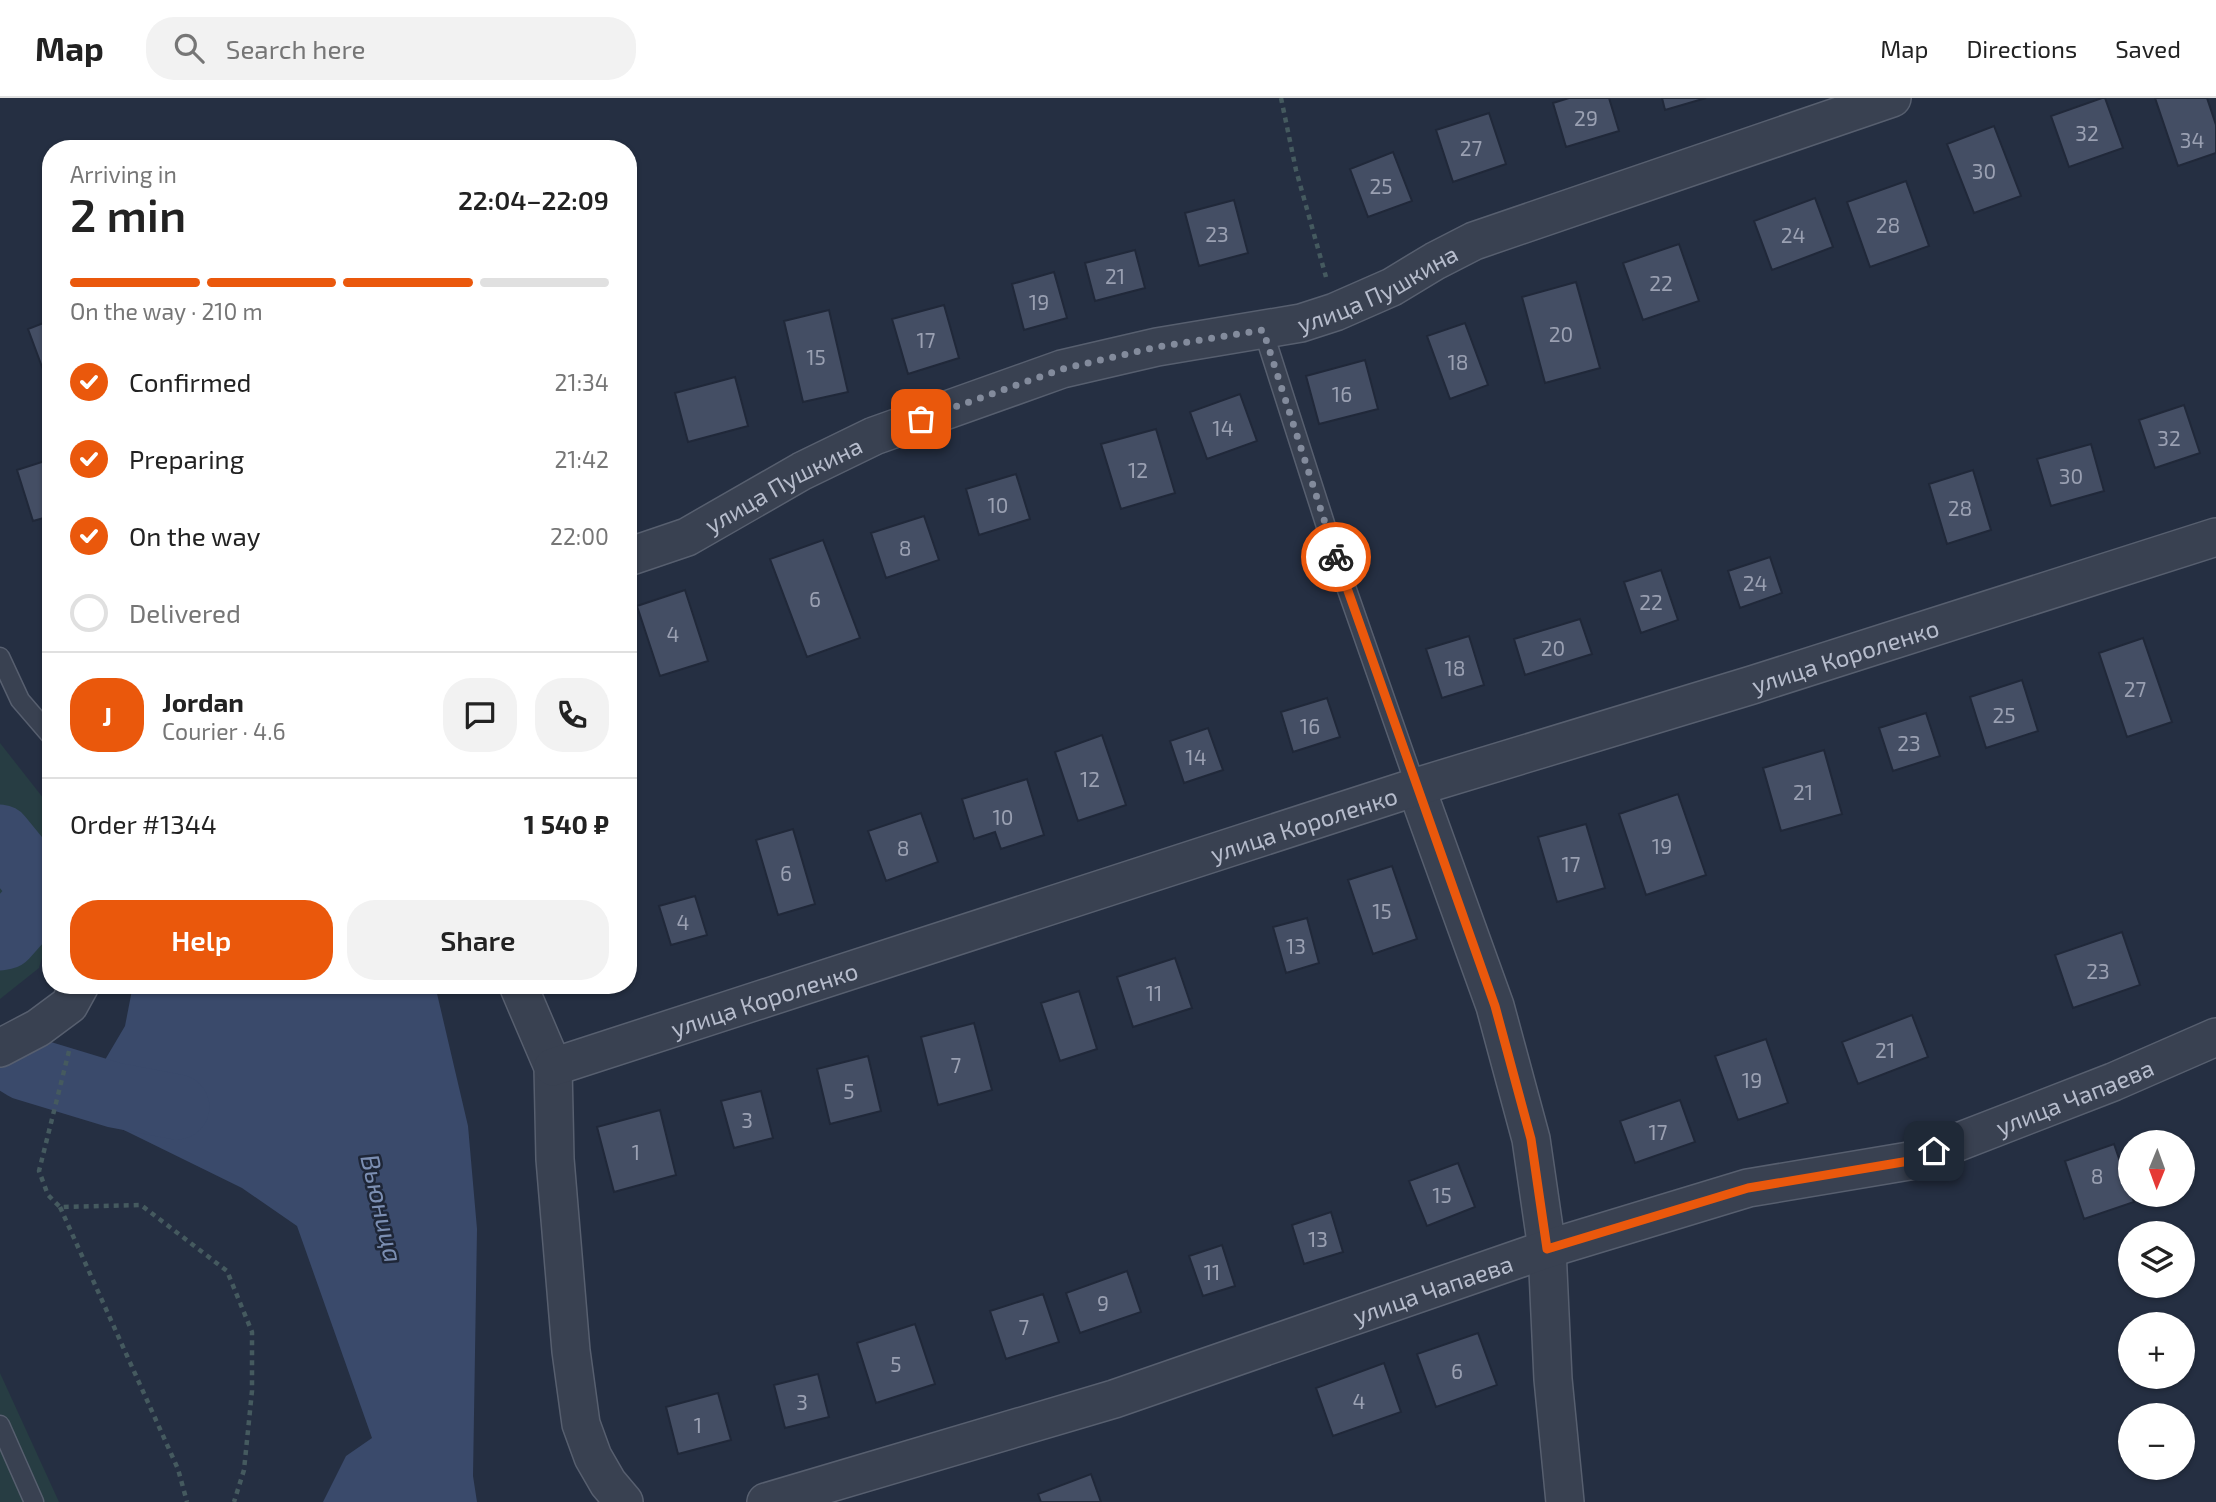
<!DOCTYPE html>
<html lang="en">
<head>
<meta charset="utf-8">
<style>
  :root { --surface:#fff; --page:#f2f2f2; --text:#222; --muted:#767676; --line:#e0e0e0; --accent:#ea580c }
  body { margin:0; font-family:"Exo 2",sans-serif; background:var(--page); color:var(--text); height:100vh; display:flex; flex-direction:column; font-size:26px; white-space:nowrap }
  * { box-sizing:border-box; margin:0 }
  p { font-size:23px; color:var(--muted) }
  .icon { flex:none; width:38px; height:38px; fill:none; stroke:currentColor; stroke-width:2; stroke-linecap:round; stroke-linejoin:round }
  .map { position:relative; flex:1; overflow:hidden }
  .panel { position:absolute; left:42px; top:42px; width:595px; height:854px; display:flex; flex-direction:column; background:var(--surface); border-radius:28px; box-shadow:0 2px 5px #0004 }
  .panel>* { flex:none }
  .needle { width:46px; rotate:181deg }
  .fabs { position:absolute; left:2118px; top:1032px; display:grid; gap:14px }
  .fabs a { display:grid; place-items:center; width:77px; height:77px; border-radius:50%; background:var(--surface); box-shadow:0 2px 5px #0004; font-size:35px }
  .pin { position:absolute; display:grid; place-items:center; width:60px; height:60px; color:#fff; margin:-30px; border-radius:14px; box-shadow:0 4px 10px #0006 }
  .courier { position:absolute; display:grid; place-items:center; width:70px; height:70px; margin:-35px; border:5px solid #ea580c; border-radius:50%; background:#fff; color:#222; box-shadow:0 2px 9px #0007 }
  .head em { font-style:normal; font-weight:600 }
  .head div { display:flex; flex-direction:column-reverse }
  .head { display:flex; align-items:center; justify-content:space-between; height:119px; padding:0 28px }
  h1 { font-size:46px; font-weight:600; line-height:52px }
  .bar { display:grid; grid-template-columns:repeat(4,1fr); gap:10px 7px; align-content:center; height:84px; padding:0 28px }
  .bar i { height:9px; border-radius:5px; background:var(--line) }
  .bar .current { background:var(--accent) }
  .bar p { grid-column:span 4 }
  .line { display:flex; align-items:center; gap:18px; padding:0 28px; border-top:2px solid var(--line) }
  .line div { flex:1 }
  .round { display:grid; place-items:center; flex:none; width:74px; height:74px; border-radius:28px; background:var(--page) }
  ol { padding:0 28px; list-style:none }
  li { display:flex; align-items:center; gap:21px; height:77px }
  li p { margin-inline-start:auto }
  li .icon { padding:7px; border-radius:50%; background:var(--accent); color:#fff; stroke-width:4 }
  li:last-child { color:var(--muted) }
  li i { width:38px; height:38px; border:4px solid var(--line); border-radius:50% }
  .primary-button { display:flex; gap:14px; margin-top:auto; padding:14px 28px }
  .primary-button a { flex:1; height:80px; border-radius:28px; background:var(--accent); color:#fff; font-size:28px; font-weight:600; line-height:80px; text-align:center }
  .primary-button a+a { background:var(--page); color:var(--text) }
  header { display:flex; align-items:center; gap:42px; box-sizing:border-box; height:98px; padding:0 35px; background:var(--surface); border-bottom:2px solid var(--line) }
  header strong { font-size:33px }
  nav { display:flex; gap:38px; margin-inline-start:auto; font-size:24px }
  .search { width:490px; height:63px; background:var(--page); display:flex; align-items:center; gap:18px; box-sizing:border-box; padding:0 24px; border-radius:28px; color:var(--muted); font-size:26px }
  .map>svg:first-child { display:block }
</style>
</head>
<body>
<header>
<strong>Map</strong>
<div class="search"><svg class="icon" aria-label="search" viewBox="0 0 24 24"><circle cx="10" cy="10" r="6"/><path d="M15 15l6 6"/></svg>Search here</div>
<nav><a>Map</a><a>Directions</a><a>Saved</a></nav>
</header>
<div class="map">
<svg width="2216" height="1404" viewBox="0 0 2216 1404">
  <rect width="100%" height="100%" fill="#252f42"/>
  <path fill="#273d43" d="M0 645 51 710V830L39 870 0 901Z
    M0 1275 59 1404H0Z"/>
  <path fill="#3a4a6b" d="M133 887H435L468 1028 477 1131 473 1378 477 1404H323L346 1358 372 1340 297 1128 242 1090 81 1011 102 967 125 928Z"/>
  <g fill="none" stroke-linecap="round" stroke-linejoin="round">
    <path stroke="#3a4a6b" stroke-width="65" d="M0 739 45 794 5 839 0 840
      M17 965 25 970 114 997 177 1009"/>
  </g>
  <path fill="#444e64" stroke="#202839" stroke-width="2" d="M1569 0H1609L1619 33 1566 49 1553 5Z
    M1662 0H1706L1665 12Z
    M2102 0H2105L2123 50 2069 69 2051 18Z
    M2155 0H2207L2216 27V55L2178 68Z
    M1489 15 1506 66 1453 84 1436 32Z
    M1994 28 2021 98 1974 115 1947 46Z
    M1393 54 1412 103 1368 119 1350 71Z
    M1906 83 1929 148 1870 169 1847 104Z
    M1815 100 1833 149 1772 172 1754 123Z
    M1234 102 1248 155 1199 168 1185 115Z
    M1679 146 1699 203 1643 222 1623 165Z
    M1135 152 1145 190 1095 203 1085 165Z
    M1054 174 1067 220 1024 232 1012 186Z
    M1576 184 1600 270 1545 285 1522 199Z
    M944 207 959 260 908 276 892 221Z
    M829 212 848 294 803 304 784 223Z
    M51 222V275L45 277 28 231Z
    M1465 225 1488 287 1450 301 1427 238Z
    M1365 262 1378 311 1319 326 1306 278Z
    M735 279 748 328 688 344 675 295Z
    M1240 296 1257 343 1207 361 1190 314Z
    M2184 307 2200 355 2155 370 2139 322Z
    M1156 331 1175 395 1121 411 1101 346Z
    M2091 346 2104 393 2051 408 2037 361Z
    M51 361V418L33 423 17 372Z
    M1973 372 1991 432 1947 446 1929 386Z
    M1016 376 1030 421 979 437 966 391Z
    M924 418 939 462 886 480 871 435Z
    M823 442 860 540 807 559 770 461Z
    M1770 459 1782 495 1740 510 1728 473Z
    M1661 472 1678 522 1641 535 1624 484Z
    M685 492 708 563 660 578 637 508Z
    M1580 521 1592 556 1525 577 1514 541Z
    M1469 538 1484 587 1442 600 1426 551Z
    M2143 540 2172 624 2127 639 2099 555Z
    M2022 582 2038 633 1986 650 1970 599Z
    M1327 600 1340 639 1293 654 1281 614Z
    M1926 615 1940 658 1893 673 1879 630Z
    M1208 630 1223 672 1184 685 1170 643Z
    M1102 637 1126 707 1078 723 1055 654Z
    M1824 652 1842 716 1781 733 1763 670Z
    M1027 681 1044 737 1001 751 995 734 974 741 962 701Z
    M1678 696 1706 777 1646 797 1619 716Z
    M921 715 938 764 886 783 868 733Z
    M1586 726 1605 790 1557 804 1538 739Z
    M793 731 815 806 778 817 756 742Z
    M1392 768 1417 841 1373 856 1348 782Z
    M695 798 707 837 671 847 659 808Z
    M1307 820 1319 865 1286 875 1273 829Z
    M2122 834 2140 887 2073 910 2055 857Z
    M1175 860 1192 910 1133 929 1117 879Z
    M1079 893 1097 951 1060 963 1041 905Z
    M1912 917 1928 959 1858 986 1842 944Z
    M974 925 992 992 938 1007 921 939Z
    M1766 941 1788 1005 1738 1022 1715 958Z
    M868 958 881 1013 830 1026 817 971Z
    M761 993 773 1040 734 1050 721 1003Z
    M1680 1002 1695 1044 1635 1065 1620 1023Z
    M660 1012 676 1077 614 1094 597 1029Z
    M2114 1046 2134 1104 2084 1121 2065 1063Z
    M1458 1065 1475 1109 1427 1128 1409 1083Z
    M1331 1114 1343 1154 1304 1166 1292 1127Z
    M1222 1147 1235 1188 1203 1198 1189 1158Z
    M1127 1173 1141 1214 1080 1235 1066 1195Z
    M1043 1196 1059 1244 1006 1261 990 1213Z
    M915 1226 935 1286 876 1305 857 1245Z
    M1478 1235 1497 1287 1436 1309 1417 1256Z
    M1384 1265 1401 1314 1333 1338 1316 1290Z
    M818 1276 829 1319 785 1330 774 1287Z
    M718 1295 731 1342 678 1356 666 1309Z
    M1091 1376 1101 1404H1041L1038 1396Z"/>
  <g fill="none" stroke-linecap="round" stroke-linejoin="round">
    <g stroke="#575f6f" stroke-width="21">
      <path id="lane" d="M1263 232 1338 466 1416 689
        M0 559 20 602 51 638
        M0 1327 34 1404"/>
    </g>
    <g stroke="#575f6f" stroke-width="40">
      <g id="street">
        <path id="s1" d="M628 459 687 439 802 373 874 338 1062 271 1157 249 1301 225 1335 214 1392 189 1435 163 1474 143 1892 0"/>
        <path d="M1416 689 1495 908 1531 1041 1547 1151 1553 1281 1565 1404"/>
        <path d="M518 887 553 969 555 1061 571 1253 581 1326 593 1359 608 1385 624 1404"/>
        <path d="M0 950 38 930 69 907 80 887"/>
        <path id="s2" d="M553 969 1416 689 1752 587 2216 439"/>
        <path id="s3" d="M766 1404 1114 1301 1547 1151 1748 1090 1909 1063 2113 984 2216 939"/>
      </g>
    </g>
    <path stroke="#455a5f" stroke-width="4.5" stroke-dasharray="5 5" stroke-linecap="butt" d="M1281 0 1296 72 1326 179
      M69 953 39 1073 48 1097 60 1109 141 1107 227 1173 252 1234V1293L244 1372 234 1404
      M60 1109 178 1371 187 1404"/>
    <use href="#lane" stroke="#394151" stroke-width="18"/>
    <use href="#street" stroke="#394151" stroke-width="37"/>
  </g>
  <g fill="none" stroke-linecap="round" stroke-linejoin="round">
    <path stroke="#838b9c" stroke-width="7" stroke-dasharray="0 12.6" d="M921 321 1062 271 1157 249 1263 232 1336 459"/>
    <path stroke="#ea580c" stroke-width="9" d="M1336 459 1495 908 1531 1041 1547 1151 1748 1090 1909 1063 1934 1053"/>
  </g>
  <g text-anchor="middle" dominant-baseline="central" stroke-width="5" stroke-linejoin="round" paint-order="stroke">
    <g font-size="21" fill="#9aa0b2">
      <text x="1586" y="19">29</text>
      <text x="2087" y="34">32</text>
      <text x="2192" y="41">34</text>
      <text x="1471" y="49">27</text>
      <text x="1984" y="72">30</text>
      <text x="1381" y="87">25</text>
      <text x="1888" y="126">28</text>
      <text x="1217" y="135">23</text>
      <text x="1793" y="136">24</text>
      <text x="1115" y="177">21</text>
      <text x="1661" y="184">22</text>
      <text x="1039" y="203">19</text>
      <text x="1561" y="235">20</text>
      <text x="926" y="241">17</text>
      <text x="816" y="258">15</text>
      <text x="1458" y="263">18</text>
      <text x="1342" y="295">16</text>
      <text x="1223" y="329">14</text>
      <text x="2169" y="339">32</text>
      <text x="1138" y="371">12</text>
      <text x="2071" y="377">30</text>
      <text x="998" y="406">10</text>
      <text x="1960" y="409">28</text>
      <text x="905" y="449">8</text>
      <text x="1755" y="484">24</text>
      <text x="815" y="500">6</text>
      <text x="1651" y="503">22</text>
      <text x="673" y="535">4</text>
      <text x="1553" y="549">20</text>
      <text x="1455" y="569">18</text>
      <text x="2135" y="590">27</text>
      <text x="2004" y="616">25</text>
      <text x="1310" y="627">16</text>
      <text x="1909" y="644">23</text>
      <text x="1196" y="658">14</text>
      <text x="1090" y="680">12</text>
      <text x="1803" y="693">21</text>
      <text x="1003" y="718">10</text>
      <text x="1662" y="747">19</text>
      <text x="903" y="749">8</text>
      <text x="1571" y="765">17</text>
      <text x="786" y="774">6</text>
      <text x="1382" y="812">15</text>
      <text x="683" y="823">4</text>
      <text x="1296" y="847">13</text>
      <text x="2098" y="872">23</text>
      <text x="1154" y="894">11</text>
      <text x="1885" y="951">21</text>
      <text x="956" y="966">7</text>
      <text x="1752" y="981">19</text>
      <text x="849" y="992">5</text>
      <text x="747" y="1021">3</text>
      <text x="1658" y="1033">17</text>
      <text x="636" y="1053">1</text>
      <text x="2097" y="1077">8</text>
      <text x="1442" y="1096">15</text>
      <text x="1318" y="1140">13</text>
      <text x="1212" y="1173">11</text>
      <text x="1103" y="1204">9</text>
      <text x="1024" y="1228">7</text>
      <text x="896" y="1265">5</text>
      <text x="1457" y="1272">6</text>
      <text x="1359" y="1302">4</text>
      <text x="802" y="1303">3</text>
      <text x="698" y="1326">1</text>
    </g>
    <g font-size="24" fill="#b6bccc" stroke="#1e2637">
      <text stroke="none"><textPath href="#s1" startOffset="802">улица Пушкина</textPath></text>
      <text stroke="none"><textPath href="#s1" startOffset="172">улица Пушкина</textPath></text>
      <text stroke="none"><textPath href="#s2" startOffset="1356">улица Короленко</textPath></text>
      <text stroke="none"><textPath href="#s2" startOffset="789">улица Короленко</textPath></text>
      <text stroke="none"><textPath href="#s2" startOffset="222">улица Короленко</textPath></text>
      <text stroke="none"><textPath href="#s3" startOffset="1372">улица Чапаева</textPath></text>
      <text stroke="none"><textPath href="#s3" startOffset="700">улица Чапаева</textPath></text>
    </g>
    <g font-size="26" font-style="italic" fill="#7c8fb3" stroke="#1e2637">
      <text transform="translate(383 1110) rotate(77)">Вьюница</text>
    </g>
  </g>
</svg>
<div class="fabs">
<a><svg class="needle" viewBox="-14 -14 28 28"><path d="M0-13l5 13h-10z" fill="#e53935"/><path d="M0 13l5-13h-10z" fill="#767676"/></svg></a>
<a><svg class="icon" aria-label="layers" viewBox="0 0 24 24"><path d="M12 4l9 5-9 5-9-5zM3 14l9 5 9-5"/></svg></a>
<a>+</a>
<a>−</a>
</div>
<div class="pin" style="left:921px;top:321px;background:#ea580c"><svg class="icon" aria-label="bag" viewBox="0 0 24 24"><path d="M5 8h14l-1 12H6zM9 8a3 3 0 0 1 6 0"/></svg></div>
<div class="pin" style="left:1934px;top:1053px;background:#1f2937"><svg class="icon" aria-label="home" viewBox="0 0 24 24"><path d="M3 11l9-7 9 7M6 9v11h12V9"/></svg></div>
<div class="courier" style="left:1336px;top:459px"><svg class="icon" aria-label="bike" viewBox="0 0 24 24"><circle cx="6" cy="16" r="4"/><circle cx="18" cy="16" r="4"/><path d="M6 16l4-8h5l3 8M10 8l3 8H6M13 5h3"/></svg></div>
<section class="panel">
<div class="head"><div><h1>2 min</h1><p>Arriving in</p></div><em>22:04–22:09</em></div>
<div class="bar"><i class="current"></i><i class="current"></i><i class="current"></i><i></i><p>On the way · 210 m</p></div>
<ol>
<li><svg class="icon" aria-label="check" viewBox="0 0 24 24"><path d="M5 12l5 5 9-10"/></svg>Confirmed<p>21:34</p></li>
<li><svg class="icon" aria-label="check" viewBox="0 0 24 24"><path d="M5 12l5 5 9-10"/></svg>Preparing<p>21:42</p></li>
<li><svg class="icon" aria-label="check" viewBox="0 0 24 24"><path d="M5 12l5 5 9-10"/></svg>On the way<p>22:00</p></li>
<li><i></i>Delivered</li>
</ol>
<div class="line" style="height:126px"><b class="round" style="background:var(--accent);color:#fff">J</b><div><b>Jordan</b><p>Courier · 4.6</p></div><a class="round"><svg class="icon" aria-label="chat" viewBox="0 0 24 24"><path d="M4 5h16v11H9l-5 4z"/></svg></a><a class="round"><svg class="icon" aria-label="phone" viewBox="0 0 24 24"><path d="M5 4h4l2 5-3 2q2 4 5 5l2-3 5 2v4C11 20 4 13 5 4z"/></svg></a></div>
<div class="line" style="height:91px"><div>Order #1344</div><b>1 540 ₽</b></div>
<div class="primary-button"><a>Help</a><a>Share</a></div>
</section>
</div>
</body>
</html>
